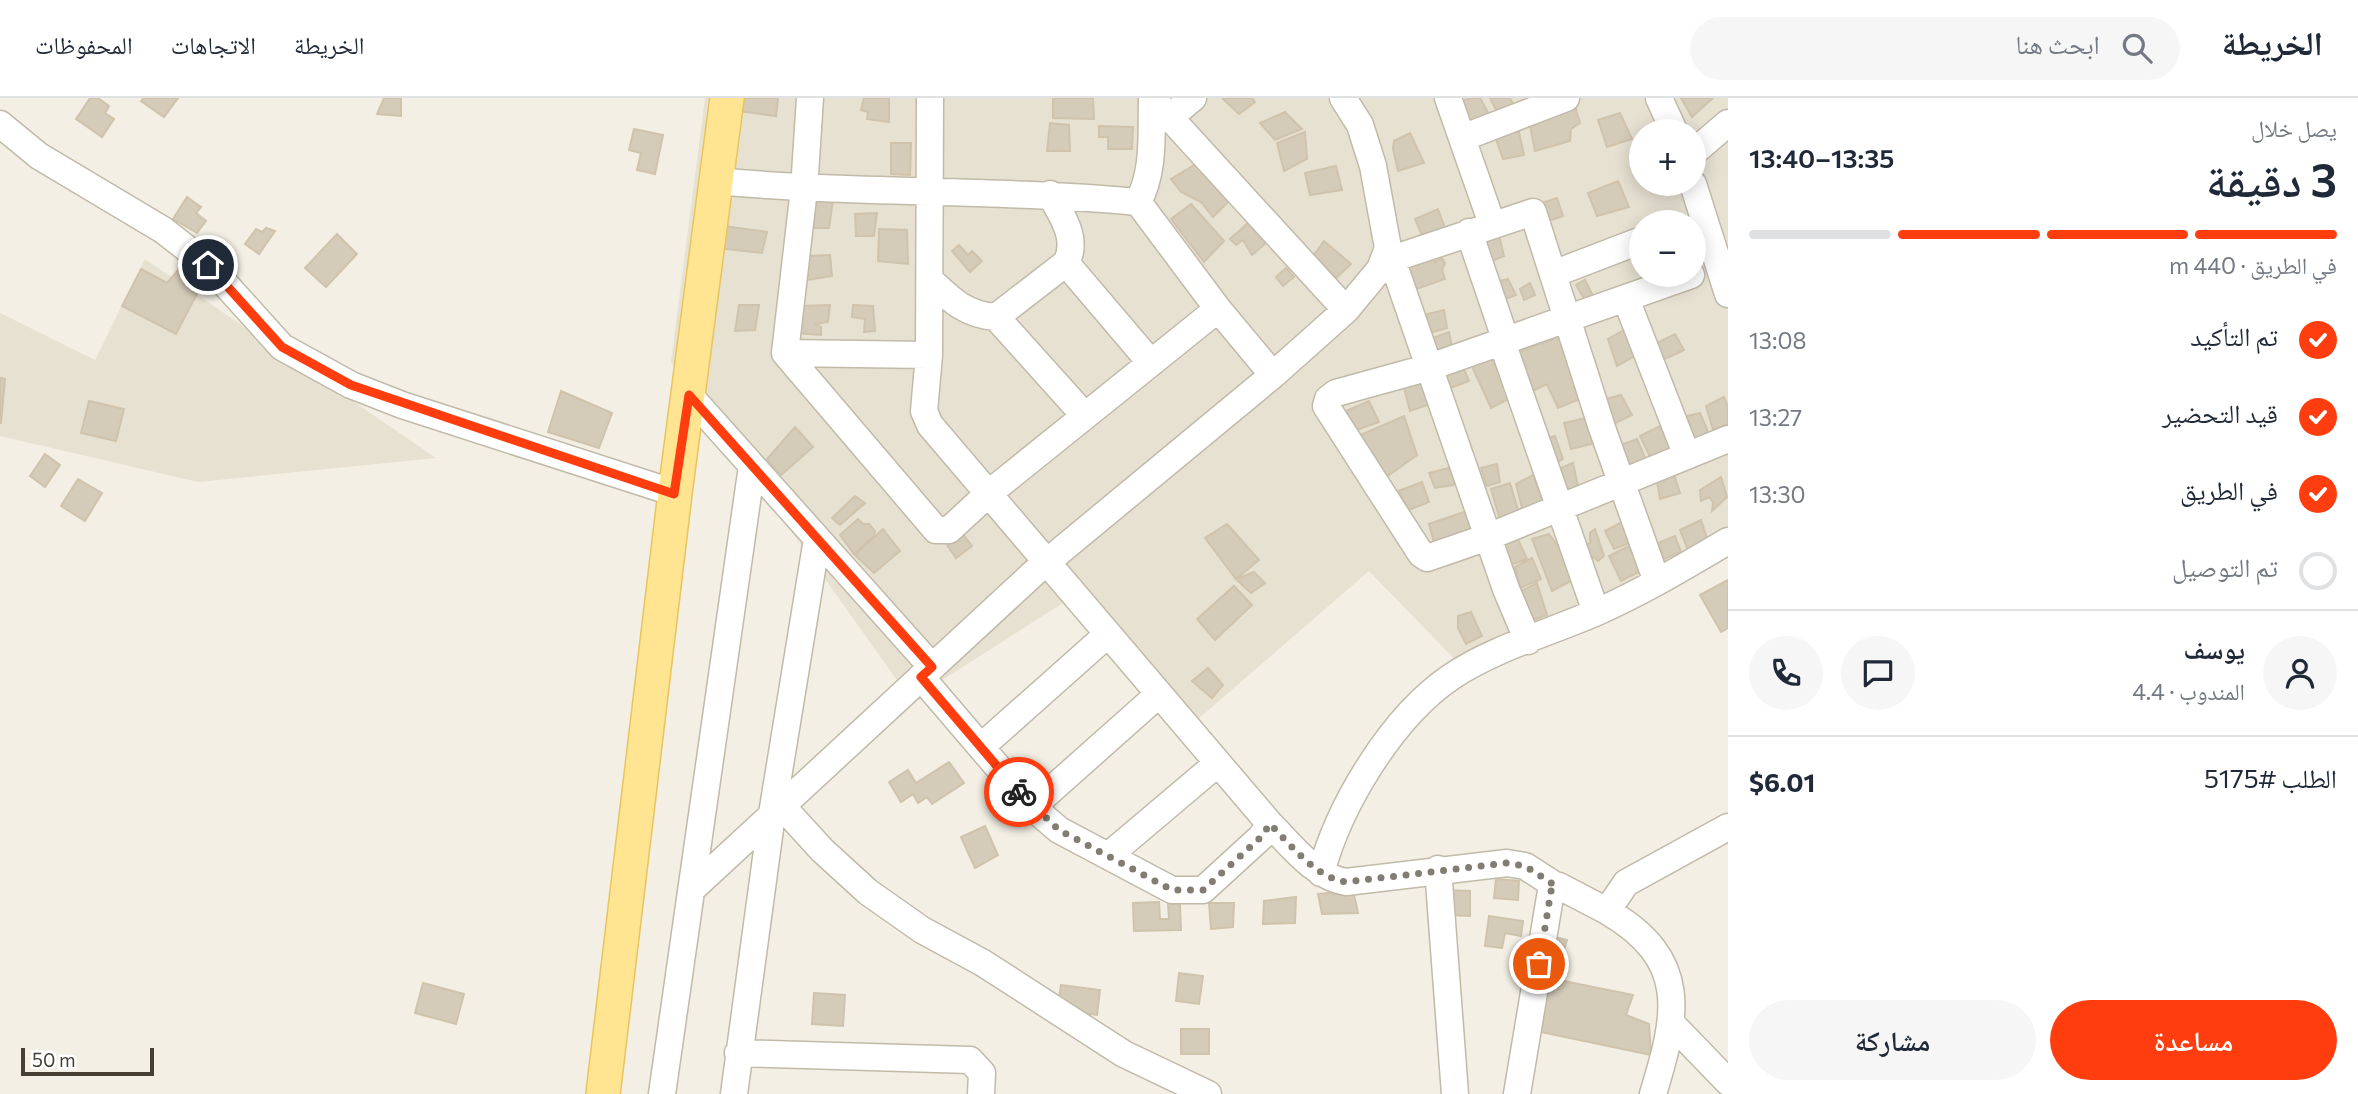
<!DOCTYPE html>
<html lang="ar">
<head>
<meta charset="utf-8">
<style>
  :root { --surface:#fff; --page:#f6f6f7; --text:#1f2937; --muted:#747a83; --line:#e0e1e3; --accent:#ff3d0f }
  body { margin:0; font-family:Commissioner,"Noto Naskh Arabic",sans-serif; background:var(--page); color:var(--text); direction:rtl; height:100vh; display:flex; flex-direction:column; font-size:26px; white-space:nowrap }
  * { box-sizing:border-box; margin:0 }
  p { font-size:23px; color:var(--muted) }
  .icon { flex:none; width:38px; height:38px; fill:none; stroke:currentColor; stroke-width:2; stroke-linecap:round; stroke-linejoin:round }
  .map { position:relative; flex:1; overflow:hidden; direction:ltr }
  .side { display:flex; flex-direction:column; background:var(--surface); width:630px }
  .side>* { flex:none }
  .fabs { position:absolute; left:1629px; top:21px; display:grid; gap:14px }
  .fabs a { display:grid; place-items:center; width:77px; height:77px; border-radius:50%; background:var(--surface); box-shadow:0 4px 18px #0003; font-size:35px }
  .scale { position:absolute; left:21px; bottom:18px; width:133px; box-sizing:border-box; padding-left:7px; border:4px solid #453f34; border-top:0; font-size:19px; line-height:24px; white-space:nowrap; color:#453f34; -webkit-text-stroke:5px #fff; paint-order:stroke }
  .pin { position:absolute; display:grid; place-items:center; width:60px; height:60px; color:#fff; margin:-30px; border:4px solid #fff; border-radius:50%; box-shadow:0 2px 7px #0007 }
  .courier { position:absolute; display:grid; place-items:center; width:70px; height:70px; margin:-35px; border:5px solid #ff3d0f; border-radius:50%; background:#fff; color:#222; box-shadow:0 2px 9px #0007 }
  .summary em { font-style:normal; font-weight:600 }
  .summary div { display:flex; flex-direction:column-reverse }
  .summary { display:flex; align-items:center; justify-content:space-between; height:119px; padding:0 21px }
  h1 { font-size:46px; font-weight:600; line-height:52px }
  .bar { display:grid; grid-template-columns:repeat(4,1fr); gap:10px 7px; align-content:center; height:84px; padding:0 21px }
  .bar i { height:9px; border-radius:5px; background:var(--line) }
  .bar .on { background:var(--accent) }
  .bar p { grid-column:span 4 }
  .line { display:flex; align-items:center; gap:18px; padding:0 21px; border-top:2px solid var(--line) }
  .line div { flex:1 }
  .round { display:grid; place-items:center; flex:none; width:74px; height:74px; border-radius:37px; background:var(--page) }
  ol { padding:0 21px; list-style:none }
  li { display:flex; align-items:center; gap:21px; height:77px }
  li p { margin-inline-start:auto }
  li .icon { padding:7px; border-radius:50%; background:var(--accent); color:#fff; stroke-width:4 }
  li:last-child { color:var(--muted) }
  li i { width:38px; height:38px; border:4px solid var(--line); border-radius:50% }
  .action { display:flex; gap:14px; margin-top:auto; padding:14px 21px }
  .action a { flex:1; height:80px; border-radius:42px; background:var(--accent); color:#fff; font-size:28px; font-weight:600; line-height:80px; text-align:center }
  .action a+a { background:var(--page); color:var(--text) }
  header { display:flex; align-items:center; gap:42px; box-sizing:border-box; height:98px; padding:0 35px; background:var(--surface); border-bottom:2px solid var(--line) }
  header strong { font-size:33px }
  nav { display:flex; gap:38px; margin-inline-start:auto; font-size:24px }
  .search { width:490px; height:63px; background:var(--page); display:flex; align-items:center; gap:18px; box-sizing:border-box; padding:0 24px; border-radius:38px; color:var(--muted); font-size:26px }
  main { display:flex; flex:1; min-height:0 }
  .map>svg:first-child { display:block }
</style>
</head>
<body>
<header>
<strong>الخريطة</strong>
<div class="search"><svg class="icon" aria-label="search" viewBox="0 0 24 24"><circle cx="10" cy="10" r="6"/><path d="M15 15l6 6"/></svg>ابحث هنا</div>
<nav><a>الخريطة</a><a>الاتجاهات</a><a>المحفوظات</a></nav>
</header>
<main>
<section class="side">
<div class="summary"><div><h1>3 دقيقة</h1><p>يصل خلال</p></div><em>13:35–13:40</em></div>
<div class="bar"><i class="on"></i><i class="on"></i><i class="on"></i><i></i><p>في الطريق · 440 m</p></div>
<ol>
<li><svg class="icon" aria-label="check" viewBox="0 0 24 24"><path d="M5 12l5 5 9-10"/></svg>تم التأكيد<p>13:08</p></li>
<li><svg class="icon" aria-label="check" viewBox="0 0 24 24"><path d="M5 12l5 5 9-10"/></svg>قيد التحضير<p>13:27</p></li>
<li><svg class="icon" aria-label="check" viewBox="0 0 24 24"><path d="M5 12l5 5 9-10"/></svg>في الطريق<p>13:30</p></li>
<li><i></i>تم التوصيل</li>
</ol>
<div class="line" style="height:126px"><a class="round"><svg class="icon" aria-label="person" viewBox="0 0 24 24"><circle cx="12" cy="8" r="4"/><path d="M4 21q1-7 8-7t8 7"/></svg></a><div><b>يوسف</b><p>المندوب · 4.4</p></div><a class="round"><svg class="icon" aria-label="chat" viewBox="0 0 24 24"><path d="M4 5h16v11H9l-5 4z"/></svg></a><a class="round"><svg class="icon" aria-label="phone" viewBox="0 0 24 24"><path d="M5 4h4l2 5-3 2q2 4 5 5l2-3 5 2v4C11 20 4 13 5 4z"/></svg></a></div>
<div class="line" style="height:91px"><div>الطلب #5175</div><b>$6.01</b></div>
<div class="action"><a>مساعدة</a><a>مشاركة</a></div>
</section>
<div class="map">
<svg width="1728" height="996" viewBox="0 0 1728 996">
  <rect width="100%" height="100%" fill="#f3efe4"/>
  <path fill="#e7e1d2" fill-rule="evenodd" d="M705 0H1728V452L1468 575 1369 473 1182 635 1085 491 911 602 671 264ZM1642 33H1694V86H1642ZM1642 124H1694V177H1642Z
    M145 161 436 360 198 384 0 338V215L95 262Z"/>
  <path fill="#d5cbb9" stroke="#d0c3ac" stroke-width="2" d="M90 0H98L109 8 105 15 114 21 102 39 76 21Z
    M144 0H178L164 19 141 3Z
    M384 0H401V18L377 16Z
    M732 0H778L776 18 731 12Z
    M864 0H889V24L867 21 868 14 861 12Z
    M1053 0H1093L1094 21 1053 20Z
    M1222 0H1252L1255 4 1239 16Z
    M1471 0H1480L1490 18 1470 27 1458 4Z
    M1490 0H1510L1514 8 1498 16Z
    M1681 0H1713L1692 19Z
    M1574 5 1580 25 1571 31 1570 43 1535 53 1529 23Z
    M1285 14 1302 31 1275 42 1260 25Z
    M1620 15 1632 41 1607 49 1598 22Z
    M1050 25 1069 27 1070 53H1047Z
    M1099 28 1133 29 1132 51H1108V39H1099Z
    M1518 30 1524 57 1503 61 1495 38Z
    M634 31 663 37 655 76 637 72 641 55 629 52Z
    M1305 34 1307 61 1284 73 1277 45Z
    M1410 35 1424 65 1398 73 1393 51 1394 43Z
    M891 45H911L910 77 891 76Z
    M1196 66 1232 100 1213 119 1201 104 1181 94 1171 81Z
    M1336 68 1342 92 1310 97 1305 75Z
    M1618 83 1629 109 1597 118 1588 95Z
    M187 99 201 109 196 115 206 123 197 135 173 121Z
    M1557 100 1563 118 1542 125 1536 107Z
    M833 102 829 130H808L811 103Z
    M1191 106 1224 143 1204 164 1171 121Z
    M1438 111 1445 130 1422 137 1415 121Z
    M877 115 874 138H856L855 116Z
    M1248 125 1266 145 1252 157 1243 142 1236 147 1230 141Z
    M724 128 767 134 762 155 716 150Z
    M266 130 275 133 259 156 245 146 256 131 262 134Z
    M879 131 907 132 908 166 878 163Z
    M1498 133 1504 158 1486 166 1475 139Z
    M337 136 357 156 326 189 305 170Z
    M1324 143 1351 166 1336 180 1314 157Z
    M959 147 968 157 972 153 982 163 970 174 952 153Z
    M830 157 832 178 807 182 808 158Z
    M1432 157 1435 164 1442 160 1445 165 1442 172 1445 181 1411 193 1404 168Z
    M1286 170 1294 179 1283 188 1276 179Z
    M141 171 167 185 179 171 200 190 176 236 122 208Z
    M1508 181 1516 197 1498 204 1492 185Z
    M1585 182 1595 202 1586 204 1576 187Z
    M1530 185 1535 197 1524 202 1520 191Z
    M739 207H759L755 232 735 233Z
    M830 207 828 224 816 226 821 229V237L796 235 798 208Z
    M853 207 873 208 875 233 864 234 865 221 852 219Z
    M1444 212 1447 230 1430 235 1424 217Z
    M1626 231 1638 256 1617 268 1608 241Z
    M1449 234 1452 249 1437 255 1430 241Z
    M1675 236 1684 252 1656 265 1651 248Z
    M1561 238 1585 299 1558 310 1547 286 1533 293 1515 255Z
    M1491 259 1512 299 1491 310 1471 266Z
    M1463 269 1469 283 1448 291 1440 277Z
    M0 280 5 281 1 325H0Z
    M1421 284 1431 306 1410 313 1404 290Z
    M561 293 612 315 599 350 548 334Z
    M1621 297 1632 317 1611 327 1602 302Z
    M1724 299 1728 309V326L1713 332 1706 308Z
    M89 303 124 311 116 343 81 335Z
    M1369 303 1379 324 1357 332 1346 313Z
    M1700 315 1709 336 1688 345 1689 323H1685L1687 318Z
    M1404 318 1417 357 1382 382 1358 338Z
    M1586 320 1595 345 1571 351 1564 325Z
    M1660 328 1672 356 1652 363 1640 338Z
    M795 329 813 349 781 377 767 361Z
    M1555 338 1563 361 1550 368 1542 342Z
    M1637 341 1648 367 1624 376 1615 349Z
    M45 356 60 367 45 389 30 378Z
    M1573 365 1579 393 1560 397 1551 374Z
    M1497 366 1500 384 1487 388 1481 370Z
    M1449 370 1457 381 1453 387 1435 390 1429 375Z
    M1672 370 1680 395 1660 401 1656 377Z
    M1533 377 1544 407 1523 414 1516 386Z
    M1721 379 1727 399 1712 413 1713 404 1709 399 1701 403 1700 392Z
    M78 381 102 395 85 423 61 408Z
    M1422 384 1429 404 1409 412 1398 393Z
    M1510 385 1519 415 1500 422 1491 391Z
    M855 398 865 405 840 427 832 420Z
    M1467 413 1475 438 1436 452 1429 426Z
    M858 421 863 426H869L875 433 874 438 854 456 840 437Z
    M1701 422 1709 446 1688 452 1680 432Z
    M1624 423 1635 443 1614 451 1605 433Z
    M1227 426 1259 462 1236 481 1205 440Z
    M883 431 900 453 874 475 855 457Z
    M1595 431 1604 458 1598 463 1593 459 1587 467 1582 449 1590 445V435Z
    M962 435 972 448 956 460 947 447Z
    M1515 435 1527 461 1508 468 1497 442Z
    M1549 436 1568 461 1571 483 1552 493 1532 441Z
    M1675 438 1681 454 1664 461 1658 445Z
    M1629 448 1641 473 1621 483 1609 458Z
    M1532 460 1541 481 1520 490 1515 469Z
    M1254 474 1265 485 1251 495 1236 481Z
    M1728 482V530L1721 534 1700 497Z
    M1537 485 1547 517 1530 523 1519 494Z
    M1234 488 1252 507 1215 542 1197 521Z
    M1471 514 1482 538 1466 546 1458 530V518Z
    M1208 570 1223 587 1212 600 1192 583Z
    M949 664 964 685 932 706 927 699 918 705 913 696 901 704 889 684 908 672 916 685Z
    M985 728 998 757 975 770 961 739Z
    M1496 781 1519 783 1518 802 1494 800Z
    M1353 792 1358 815 1322 816 1318 796Z
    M1445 792 1470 793V818L1445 817Z
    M1296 799 1295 825 1263 826 1264 803Z
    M1159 804 1160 821H1169L1168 806H1180L1181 832 1134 833 1133 805Z
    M1209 805H1234L1233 829 1211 831Z
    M1489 818 1523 823 1521 838 1505 835 1502 850 1485 848Z
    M1543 836 1567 842 1559 868 1539 866Z
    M1179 875 1203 878 1199 906 1176 903Z
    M1544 879 1633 897 1626 917 1649 926 1651 957 1536 933Z
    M423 885 464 896 456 926 415 915Z
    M1061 887 1100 892 1097 917 1057 912Z
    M814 895 845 897 843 928 812 926Z
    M1181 931H1209V956H1181Z"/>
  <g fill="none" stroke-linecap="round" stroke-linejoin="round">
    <g stroke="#c1baa9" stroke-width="29">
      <path id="minor" d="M810 0 804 91 785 255 936 432H949L988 396 1218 211
        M1152 0 1346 212
        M1343 0 1360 27 1373 68 1388 150 1506 491 1528 543
        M1448 0 1492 126
        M1659 0 1674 33
        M1170 19 1193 0
        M0 26 39 58 163 132 208 167 282 249 351 287 402 307 675 395
        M1462 40 1566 0
        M1694 54 1728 25
        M716 83C856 96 997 91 1138 104L1218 211 1273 277
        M1693 86 1728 196
        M1138 104C1155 73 1151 35 1152 0
        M1469 134 1506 243
        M1392 161 1533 114 1602 330 1657 484
        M1066 165 1151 265
        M1553 176 1642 142
        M1691 177 1430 269 1336 295 1328 301 1326 308 1421 456 1427 460 1488 439 1728 341
        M930 182C951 202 966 217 996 219L1066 165C1079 141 1062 118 1050 96
        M1626 201 1687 358
        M996 219 1085 318
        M1502 244 1596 514
        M785 255 929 257
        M689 297 932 569
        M921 579 1032 709 1059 732 1172 792H1203L1261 739 1270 726 930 327 924 313 929 257 930 0
        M982 648 1108 536
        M781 707 822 752 868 794 922 832 983 865 1124 956 1208 996
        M1032 709 1159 596
        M1270 726C1292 748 1315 779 1346 784L1507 765 1525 768 1556 788
        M1108 758 1218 665
        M1438 771 1455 996
        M1321 775C1339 707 1392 619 1451 579 1492 551 1551 534 1597 514 1642 494 1686 468 1728 443
        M692 791 1036 473 1273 277 1346 212 1380 171 1388 150
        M1671 925 1728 984
        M738 955 970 962 982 975 981 996
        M662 996 752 368
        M734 996 772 716 817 441
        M1517 996 1551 793 1559 788 1607 813
        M1653 996C1677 917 1691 862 1607 813L1626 785 1728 729"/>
    </g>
    <g stroke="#e7c45e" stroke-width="36">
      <path id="major" d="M603 996 675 395 727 0"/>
    </g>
    <use href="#minor" stroke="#fff" stroke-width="26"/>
    <use href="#major" stroke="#ffe491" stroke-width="33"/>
  </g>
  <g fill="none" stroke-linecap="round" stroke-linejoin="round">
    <path stroke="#827d72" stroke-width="7" stroke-dasharray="0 12.6" d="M1019 694 1059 732 1172 792H1203L1261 739 1270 726C1292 748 1315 779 1346 784L1507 765 1525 768 1556 788 1551 793 1539 866"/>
    <path stroke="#ff3d0f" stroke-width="9" d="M208 167 282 249 351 287 674 396 689 297 932 569 921 579 1019 694"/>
  </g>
</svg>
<div class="fabs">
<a>+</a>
<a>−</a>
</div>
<div class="scale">50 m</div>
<div class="pin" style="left:1539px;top:866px;background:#ea580c"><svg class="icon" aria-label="bag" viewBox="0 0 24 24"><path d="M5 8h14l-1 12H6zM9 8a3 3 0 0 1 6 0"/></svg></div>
<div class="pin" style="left:208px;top:167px;background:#1f2937"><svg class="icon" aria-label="home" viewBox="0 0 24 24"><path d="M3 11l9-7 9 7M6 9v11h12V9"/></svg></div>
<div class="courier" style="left:1019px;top:694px"><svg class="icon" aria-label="bike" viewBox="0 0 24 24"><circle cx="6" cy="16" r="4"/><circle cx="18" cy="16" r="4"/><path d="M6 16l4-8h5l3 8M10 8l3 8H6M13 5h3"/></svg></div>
</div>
</main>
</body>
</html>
